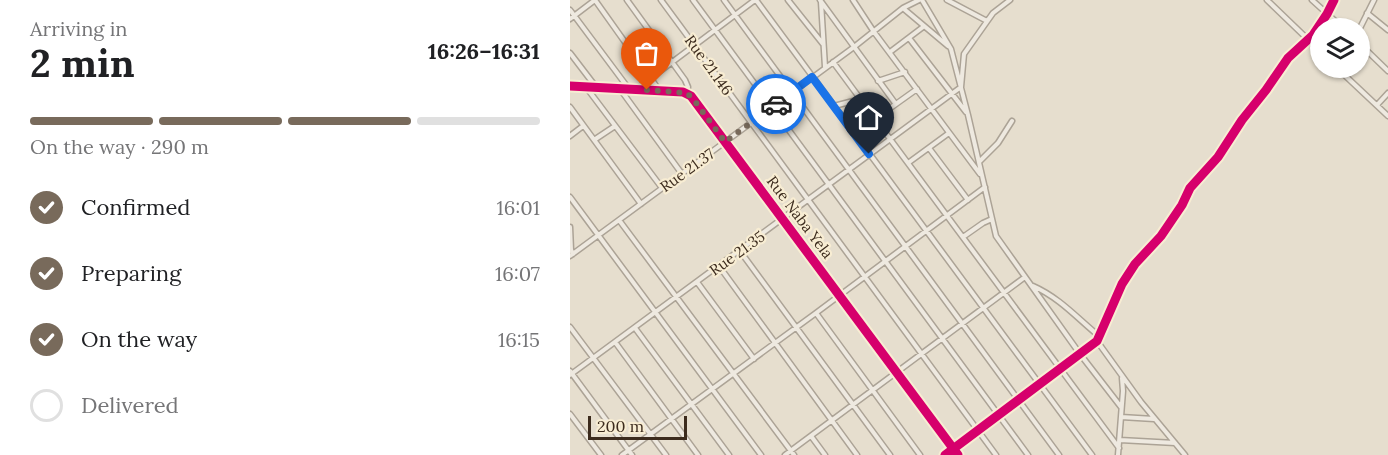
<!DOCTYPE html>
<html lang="en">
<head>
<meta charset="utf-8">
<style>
  :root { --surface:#fff; --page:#f6f6f6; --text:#202124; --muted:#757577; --line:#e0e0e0; --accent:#786a5b }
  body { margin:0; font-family:Lora,serif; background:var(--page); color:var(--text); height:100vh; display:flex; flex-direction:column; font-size:22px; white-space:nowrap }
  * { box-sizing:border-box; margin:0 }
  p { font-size:20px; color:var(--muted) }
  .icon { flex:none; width:33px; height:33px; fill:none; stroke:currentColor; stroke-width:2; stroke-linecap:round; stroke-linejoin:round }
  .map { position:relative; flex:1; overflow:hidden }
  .panel { display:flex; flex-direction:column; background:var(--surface); width:570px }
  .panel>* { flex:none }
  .controls { position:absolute; left:740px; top:18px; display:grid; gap:12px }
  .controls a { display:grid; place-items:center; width:60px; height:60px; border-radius:50%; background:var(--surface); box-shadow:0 2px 4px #0004; font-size:30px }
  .scale { position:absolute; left:18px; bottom:15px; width:99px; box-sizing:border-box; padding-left:6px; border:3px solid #3c2b1d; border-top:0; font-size:16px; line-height:21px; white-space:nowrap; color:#3c2b1d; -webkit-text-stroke:4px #f8edd3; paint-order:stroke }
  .pin { position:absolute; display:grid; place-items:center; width:51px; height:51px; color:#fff; margin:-62px -26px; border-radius:50% 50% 50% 0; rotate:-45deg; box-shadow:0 0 6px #0007 }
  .pin .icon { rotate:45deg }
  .courier { position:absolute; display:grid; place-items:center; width:60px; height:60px; margin:-30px; border:4px solid #1a73e8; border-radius:50%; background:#fff; color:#222; box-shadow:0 2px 8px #0007 }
  .summary em { font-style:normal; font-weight:800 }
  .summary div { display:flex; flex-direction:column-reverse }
  .summary { display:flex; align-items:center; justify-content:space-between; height:102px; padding:0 30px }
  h1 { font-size:39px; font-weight:800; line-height:45px }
  .bar { display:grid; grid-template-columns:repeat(4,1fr); gap:9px 6px; align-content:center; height:72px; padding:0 30px }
  .bar i { height:8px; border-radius:4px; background:var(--line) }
  .bar .selected { background:var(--accent) }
  .bar p { grid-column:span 4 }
  ol { padding:0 30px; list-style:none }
  li { display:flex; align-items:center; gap:18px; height:66px }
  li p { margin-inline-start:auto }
  li .icon { padding:6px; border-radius:50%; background:var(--accent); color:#fff; stroke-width:4 }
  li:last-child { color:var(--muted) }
  li i { width:33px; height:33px; border:3px solid var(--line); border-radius:50% }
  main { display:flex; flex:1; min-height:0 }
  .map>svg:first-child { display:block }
</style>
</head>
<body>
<main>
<section class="panel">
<div class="summary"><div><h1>2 min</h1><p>Arriving in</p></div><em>16:26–16:31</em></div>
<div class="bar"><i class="selected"></i><i class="selected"></i><i class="selected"></i><i></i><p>On the way · 290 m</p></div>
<ol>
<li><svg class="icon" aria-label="check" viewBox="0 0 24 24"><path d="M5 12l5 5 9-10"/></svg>Confirmed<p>16:01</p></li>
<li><svg class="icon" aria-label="check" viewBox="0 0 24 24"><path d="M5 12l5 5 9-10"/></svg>Preparing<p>16:07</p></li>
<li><svg class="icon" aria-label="check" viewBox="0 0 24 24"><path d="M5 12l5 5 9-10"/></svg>On the way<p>16:15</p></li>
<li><i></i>Delivered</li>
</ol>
</section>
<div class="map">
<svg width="818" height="455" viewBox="0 0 818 455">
  <rect width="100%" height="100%" fill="#e6dece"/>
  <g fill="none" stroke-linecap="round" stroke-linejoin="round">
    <g stroke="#aca396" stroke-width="7">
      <path id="minor" d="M57 0 115 80 118 87 117 93
        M91 0 426 455
        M123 0 458 455
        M154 0 489 455
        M186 0 522 455
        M218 0 253 44
        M250 0 325 103
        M283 0 304 32 410 174
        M352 0 381 49 398 115 426 236 510 354 551 407
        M377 0 417 21
        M697 0 750 51
        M742 0 773 28
        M251 2 255 67
        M334 9 378 46
        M0 10 59 89
        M797 13 818 30
        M0 19 25 0 89 90
        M789 30 804 0
        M339 38 396 112
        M789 43 818 71
        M320 52 353 27
        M0 53 26 87
        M263 62 549 448
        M767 68 818 116
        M308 81 335 72
        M0 86 113 92 121 96 388 455
        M16 87 92 188
        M50 89 112 174
        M65 90 185 0
        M807 105 818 93
        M264 106 291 99
        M0 107 71 204
        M305 119 347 89
        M0 136 13 126
        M24 140 45 126
        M359 148 398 200
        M409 162 428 143 442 121
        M338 163 379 133
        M0 197 191 455
        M49 220 224 455
        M0 227 1 250 3 254
        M393 237 413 223 422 219
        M170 251 320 455
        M0 256 284 47 333 8 349 0
        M149 266 287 455
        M127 282 184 359
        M463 286C490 298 507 318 529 336
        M246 313 350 455
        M0 327 96 455
        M65 328 159 455
        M527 341 571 402 615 455
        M45 342 128 455
        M0 371 62 455
        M0 375 391 87 394 54 423 13 440 0
        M0 414 31 455
        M551 417 584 419
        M241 436 255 455
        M550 440 605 443
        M52 455 246 313 415 187
        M215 455 455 277
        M375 455 527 341 552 284 565 264 591 236 612 205 620 188 648 157 672 120 696 90 718 58 743 35 757 14 764 0
        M548 455 553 391 552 378"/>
    </g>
    <use href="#minor" stroke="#eee9e0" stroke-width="4"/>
    <g stroke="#f8edd3" stroke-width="13">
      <path id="cycleway" d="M0 86 113 92 121 96 388 455
        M375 455 527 341 552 284 565 264 591 236 612 205 620 188 648 157 672 120 696 90 718 58 743 35 757 14 764 0"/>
    </g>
    <use href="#cycleway" stroke="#d6006c" stroke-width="9"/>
  </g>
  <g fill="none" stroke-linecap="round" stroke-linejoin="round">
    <path stroke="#786a5b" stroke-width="6" stroke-dasharray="0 10.8" d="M77 90 117 93 124 100 155 142 206 104"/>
    <path stroke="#1a73e8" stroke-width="8" d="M206 104 242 77 299 154"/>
  </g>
  <g text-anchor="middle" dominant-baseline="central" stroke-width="4.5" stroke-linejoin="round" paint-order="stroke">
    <g font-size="15" fill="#3c2b1d" stroke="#f8edd3">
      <text transform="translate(139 65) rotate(54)">Rue 21.146</text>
      <text transform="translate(117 170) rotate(-36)">Rue 21.37</text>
      <text transform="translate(230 217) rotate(53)">Rue Naba Yela</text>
      <text transform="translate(167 253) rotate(-36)">Rue 21.35</text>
    </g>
  </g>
</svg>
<div class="controls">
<a><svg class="icon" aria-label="layers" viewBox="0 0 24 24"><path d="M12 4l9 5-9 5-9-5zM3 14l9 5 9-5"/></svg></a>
</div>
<div class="scale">200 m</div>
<div class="pin" style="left:77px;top:90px;background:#ea580c"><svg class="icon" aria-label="bag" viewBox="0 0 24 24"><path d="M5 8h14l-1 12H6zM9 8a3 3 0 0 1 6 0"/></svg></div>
<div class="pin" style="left:299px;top:154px;background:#1f2937"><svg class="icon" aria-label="home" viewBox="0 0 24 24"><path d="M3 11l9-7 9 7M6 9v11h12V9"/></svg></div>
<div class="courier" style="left:206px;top:104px"><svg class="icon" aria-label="car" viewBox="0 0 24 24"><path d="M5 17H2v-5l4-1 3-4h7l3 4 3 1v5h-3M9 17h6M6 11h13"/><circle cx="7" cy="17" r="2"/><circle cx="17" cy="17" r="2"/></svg></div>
</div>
</main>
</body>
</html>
